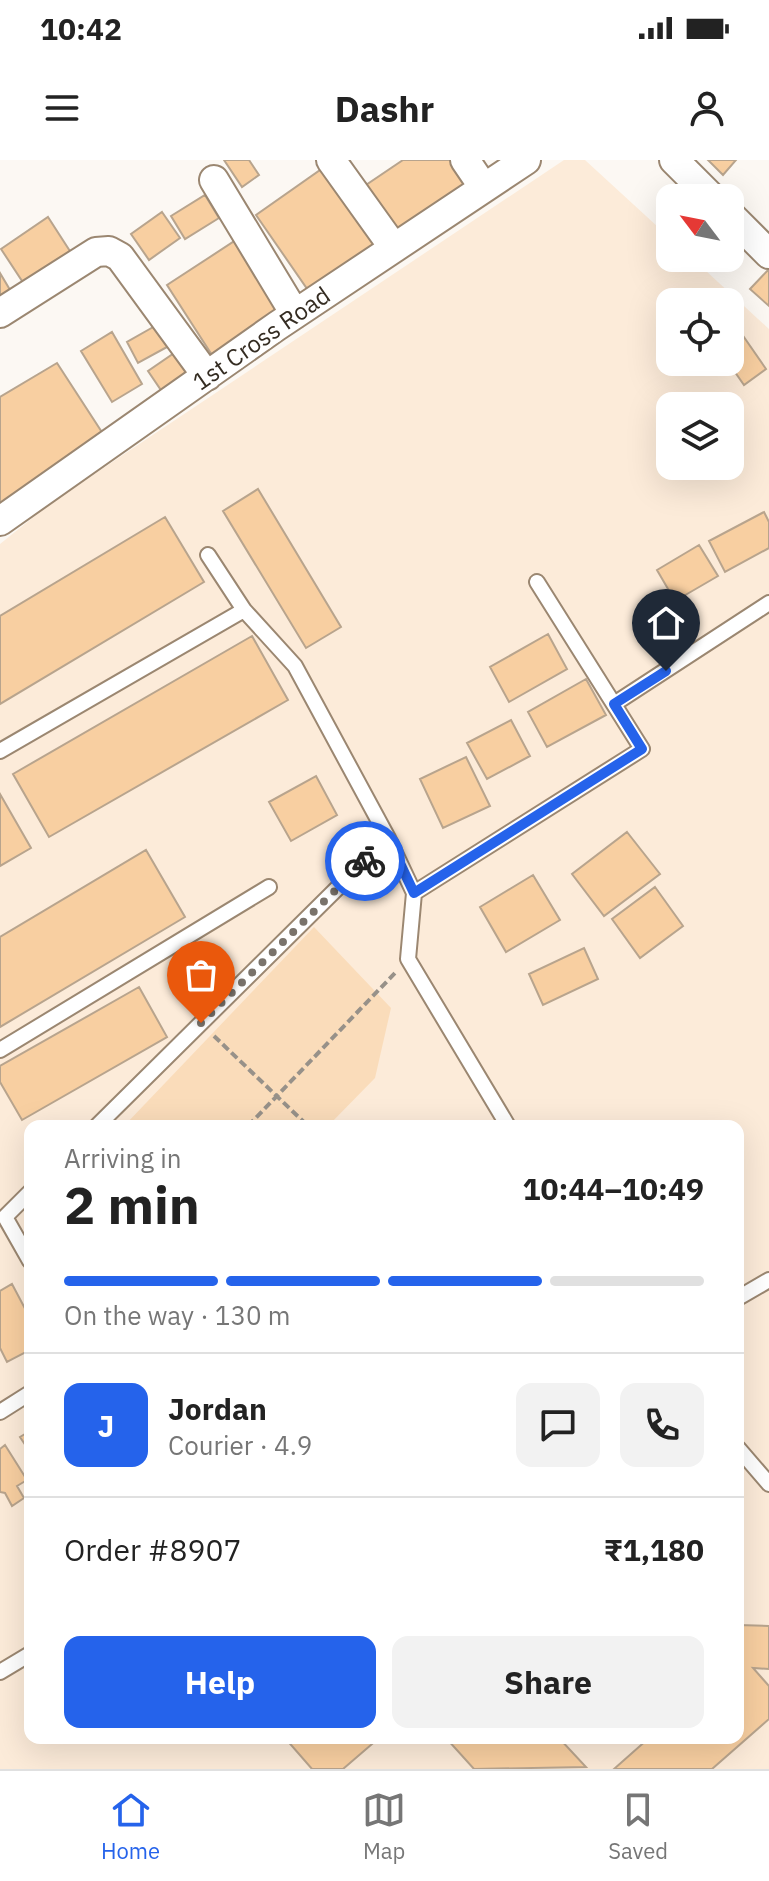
<!DOCTYPE html>
<html lang="en">
<head>
<meta charset="utf-8">
<style>
  :root { --surface:#fff; --page:#f2f2f2; --text:#222; --muted:#767676; --line:#e0e0e0; --accent:#2563eb }
  body { margin:0; font-family:"IBM Plex Sans",sans-serif; background:var(--page); color:var(--text); height:100vh; display:flex; flex-direction:column; font-size:30px; white-space:nowrap }
  * { box-sizing:border-box; margin:0 }
  p { font-size:26px; color:var(--muted) }
  .icon { flex:none; width:44px; height:44px; fill:none; stroke:currentColor; stroke-width:2; stroke-linecap:round; stroke-linejoin:round }
  .map { position:relative; flex:1; overflow:hidden }
  .side { position:absolute; left:24px; top:960px; width:720px; height:624px; display:flex; flex-direction:column; background:var(--surface); border-radius:16px; box-shadow:0 8px 32px #0002 }
  .side>* { flex:none }
  .needle { width:52px; rotate:302deg }
  .controls { position:absolute; left:656px; top:24px; display:grid; gap:16px }
  .controls a { display:grid; place-items:center; width:88px; height:88px; border-radius:16px; background:var(--surface); box-shadow:0 8px 32px #0002; font-size:40px }
  .pin { position:absolute; display:grid; place-items:center; width:68px; height:68px; color:#fff; margin:-82px -34px; border-radius:50% 50% 50% 0; rotate:-45deg; box-shadow:0 0 8px #0007 }
  .pin .icon { rotate:45deg }
  .courier { position:absolute; display:grid; place-items:center; width:80px; height:80px; margin:-40px; border:6px solid #2563eb; border-radius:50%; background:#fff; color:#222; box-shadow:0 2px 10px #0007 }
  .headline em { font-style:normal; font-weight:700 }
  .headline div { display:flex; flex-direction:column-reverse }
  .headline { display:flex; align-items:center; justify-content:space-between; height:136px; padding:0 40px }
  h1 { font-size:52px; font-weight:700; line-height:60px }
  .bar { display:grid; grid-template-columns:repeat(4,1fr); gap:12px 8px; align-content:center; height:96px; padding:0 40px }
  .bar i { height:10px; border-radius:6px; background:var(--line) }
  .bar .selected { background:var(--accent) }
  .bar p { grid-column:span 4 }
  .line { display:flex; align-items:center; gap:20px; padding:0 40px; border-top:2px solid var(--line) }
  .line div { flex:1 }
  .round { display:grid; place-items:center; flex:none; width:84px; height:84px; border-radius:16px; background:var(--page) }
  .primary-button { display:flex; gap:16px; margin-top:auto; padding:16px 40px }
  .primary-button a { flex:1; height:92px; border-radius:16px; background:var(--accent); color:#fff; font-size:32px; font-weight:700; line-height:92px; text-align:center }
  .primary-button a+a { background:var(--page); color:var(--text) }
  .status { display:flex; justify-content:space-between; align-items:center; height:56px; padding:0 40px; background:var(--surface); direction:ltr }
  .status svg { height:22px; fill:currentColor }
  header { display:flex; justify-content:space-between; align-items:center; height:104px; padding:0 40px; background:var(--surface); font-size:36px; font-weight:700 }
  .menu { display:flex; justify-content:space-around; align-items:center; height:112px; border-top:2px solid var(--line); background:var(--surface); font-size:22px; color:var(--muted) }
  .menu a { display:grid; justify-items:center; gap:4px }
  .menu .selected { color:var(--accent) }
  .map>svg:first-child { display:block }
</style>
</head>
<body>
<div class="status"><b>10:42</b><svg viewBox="0 0 49 12"><path d="M0 12V9h3v3zM5 12V6h3v6zM10 12V3h3v9zM15 12V0h3v12zM26 1h20v11H26zM47 4h2v5h-2z"/></svg></div>
<header><svg class="icon" aria-label="menu" viewBox="0 0 24 24"><path d="M4 6h16M4 12h16M4 18h16"/></svg>Dashr<svg class="icon" aria-label="person" viewBox="0 0 24 24"><circle cx="12" cy="8" r="4"/><path d="M4 21q1-7 8-7t8 7"/></svg></header>
<div class="map">
<svg width="769" height="1609" viewBox="0 0 769 1609">
  <rect width="100%" height="100%" fill="#fcf8f3"/>
  <path fill="#fcebd9" fill-rule="evenodd" d="M564 0H585L670 78V98H692L769 169V1609H0V384L51 343ZM670 142H730V202H670ZM670 246H730V306H670ZM30 966H738V1578H30Z"/>
  <path fill="#fadcba" d="M314 767 391 848 375 918 328 966H124Z"/>
  <path fill="#f8cfa1" stroke="#b8a48d" stroke-width="2" d="M224 0H249L259 15 242 27Z
    M403 0H459L476 25 398 78 363 27Z
    M708 0H736L723 15Z
    M323 8 377 87 310 133 256 55Z
    M205 35 219 58 185 79 171 56Z
    M162 52 180 78 149 100 131 74Z
    M48 57 77 102 30 133 1 89Z
    M236 80 281 150 212 195 167 125Z
    M769 109V146L750 129Z
    M0 113 16 140 0 149Z
    M730 157 766 209 744 225 728 202Z
    M155 166 167 187 138 203 127 182Z
    M112 172 142 224 112 242 81 191Z
    M183 187 199 213 165 236 148 211Z
    M57 203 107 280 0 346V237Z
    M258 329 341 467 306 488 223 351Z
    M764 352 769 362V388L725 412 709 381Z
    M165 357 204 422 0 544V456Z
    M699 385 718 416 675 441 657 410Z
    M548 474 567 509 509 542 490 507Z
    M252 476 288 540 49 677 13 614Z
    M586 519 606 555 547 587 528 552Z
    M511 560 530 596 487 619 467 583Z
    M466 597 490 646 443 668 420 619Z
    M316 616 337 655 291 681 269 642Z
    M0 634 31 688 0 706Z
    M627 672 660 714 604 756 572 714Z
    M146 690 185 757 0 867V777Z
    M533 715 560 760 506 792 480 747Z
    M655 727 683 766 640 798 612 759Z
    M584 788 598 819 543 845 529 814Z
    M139 827 167 877 22 960 0 922V906Z
    M12 1124 30 1158V1190L7 1202 0 1188V1131Z
    M30 1271V1292L20 1277Z
    M5 1285 27 1320 17 1326 24 1338 12 1346 5 1333 0 1332V1289Z
    M738 1465 769 1466V1509L753 1508 769 1526V1559L712 1609H614L649 1578H738Z
    M285 1578H379L343 1609H312Z
    M446 1578H559L586 1607 474 1609Z"/>
  <g fill="none" stroke-linecap="round" stroke-linejoin="round">
    <g stroke="#9b8771" stroke-width="18">
      <path id="service" d="M208 395 244 450
        M614 544 769 443
        M0 591 244 450 295 506 388 678
        M414 733 642 589 537 422
        M0 890 269 727
        M97 966 388 678 414 733 408 799 508 966
        M30 1032 5 1057 30 1101
        M738 1138 769 1120
        M0 1252 30 1233
        M738 1288 769 1324
        M0 1512 30 1494"/>
    </g>
    <g stroke="#9b8771" stroke-width="32">
      <path id="minor" d="M331 0 394 88
        M465 0 484 28
        M674 0 712 38
        M214 20 295 154
        M730 55 769 94
        M0 153 96 92 109 91 120 97 207 216
        M0 361 277 166 526 0"/>
    </g>
    <path stroke="#979189" stroke-width="4" stroke-dasharray="8 4" stroke-linecap="butt" d="M214 876 308 966
      M248 966 395 813"/>
    <use href="#service" stroke="#fff" stroke-width="14"/>
    <use href="#minor" stroke="#fff" stroke-width="28"/>
  </g>
  <g fill="none" stroke-linecap="round" stroke-linejoin="round">
    <path stroke="#7a736b" stroke-width="8" stroke-dasharray="0 14.4" d="M201 863 365 701"/>
    <path stroke="#2563eb" stroke-width="10" d="M365 701 388 678 414 733 642 589 614 544 666 511"/>
  </g>
  <g text-anchor="middle" dominant-baseline="central" stroke-width="8" stroke-linejoin="round" paint-order="stroke">
    <g font-size="24" fill="#342c22" stroke="#fff">
      <text transform="translate(261 178) rotate(-35)">1st Cross Road</text>
    </g>
  </g>
</svg>
<div class="controls">
<a><svg class="needle" viewBox="-14 -14 28 28"><path d="M0-13l5 13h-10z" fill="#e53935"/><path d="M0 13l5-13h-10z" fill="#767676"/></svg></a>
<a><svg class="icon" aria-label="locate" viewBox="0 0 24 24"><circle cx="12" cy="12" r="6"/><path d="M12 2v4M12 18v4M2 12h4M18 12h4"/></svg></a>
<a><svg class="icon" aria-label="layers" viewBox="0 0 24 24"><path d="M12 4l9 5-9 5-9-5zM3 14l9 5 9-5"/></svg></a>
</div>
<div class="pin" style="left:201px;top:863px;background:#ea580c"><svg class="icon" aria-label="bag" viewBox="0 0 24 24"><path d="M5 8h14l-1 12H6zM9 8a3 3 0 0 1 6 0"/></svg></div>
<div class="pin" style="left:666px;top:511px;background:#1f2937"><svg class="icon" aria-label="home" viewBox="0 0 24 24"><path d="M3 11l9-7 9 7M6 9v11h12V9"/></svg></div>
<div class="courier" style="left:365px;top:701px"><svg class="icon" aria-label="bike" viewBox="0 0 24 24"><circle cx="6" cy="16" r="4"/><circle cx="18" cy="16" r="4"/><path d="M6 16l4-8h5l3 8M10 8l3 8H6M13 5h3"/></svg></div>
<section class="side">
<div class="headline"><div><h1>2 min</h1><p>Arriving in</p></div><em>10:44–10:49</em></div>
<div class="bar"><i class="selected"></i><i class="selected"></i><i class="selected"></i><i></i><p>On the way · 130 m</p></div>
<div class="line" style="height:144px"><b class="round" style="background:var(--accent);color:#fff">J</b><div><b>Jordan</b><p>Courier · 4.9</p></div><a class="round"><svg class="icon" aria-label="chat" viewBox="0 0 24 24"><path d="M4 5h16v11H9l-5 4z"/></svg></a><a class="round"><svg class="icon" aria-label="phone" viewBox="0 0 24 24"><path d="M5 4h4l2 5-3 2q2 4 5 5l2-3 5 2v4C11 20 4 13 5 4z"/></svg></a></div>
<div class="line" style="height:104px"><div>Order #8907</div><b>₹1,180</b></div>
<div class="primary-button"><a>Help</a><a>Share</a></div>
</section>
</div>
<nav class="menu">
<a class="selected"><svg class="icon" aria-label="home" viewBox="0 0 24 24"><path d="M3 11l9-7 9 7M6 9v11h12V9"/></svg>Home</a>
<a><svg class="icon" aria-label="map" viewBox="0 0 24 24"><path d="M3 6l6-2 6 2 6-2v14l-6 2-6-2-6 2zM9 4v14M15 6v14"/></svg>Map</a>
<a><svg class="icon" aria-label="saved" viewBox="0 0 24 24"><path d="M7 4h10v16l-5-4-5 4z"/></svg>Saved</a>
</nav>
</body>
</html>
